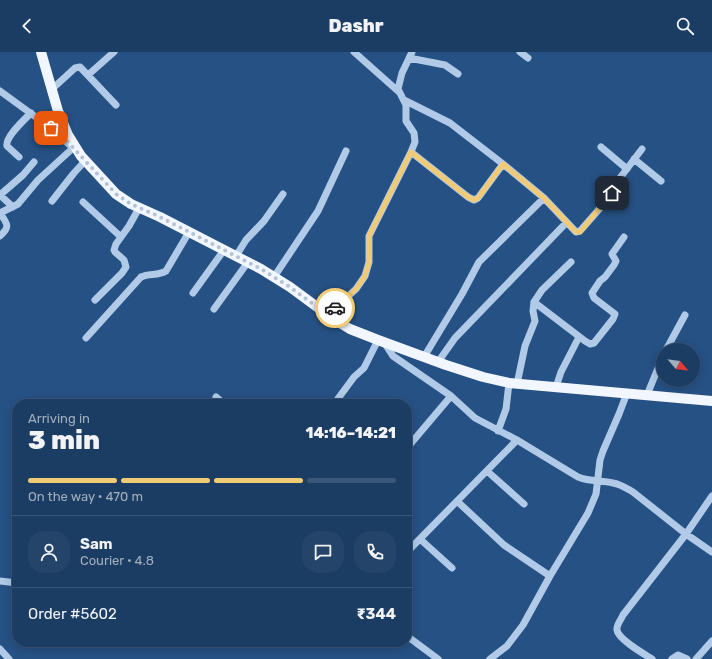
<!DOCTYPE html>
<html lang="en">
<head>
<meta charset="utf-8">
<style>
  :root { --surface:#1c3d63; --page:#254469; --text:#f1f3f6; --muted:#a0aebe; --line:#3a5678; --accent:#f1ca75 }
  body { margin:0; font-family:Rubik,sans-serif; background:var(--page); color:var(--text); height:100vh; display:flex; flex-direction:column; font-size:15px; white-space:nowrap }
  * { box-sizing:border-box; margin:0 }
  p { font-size:13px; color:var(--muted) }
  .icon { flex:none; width:22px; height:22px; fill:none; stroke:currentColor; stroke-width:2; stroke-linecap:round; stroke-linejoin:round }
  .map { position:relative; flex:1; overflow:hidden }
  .drawer { position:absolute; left:12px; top:347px; width:400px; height:248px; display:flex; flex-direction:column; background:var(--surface); border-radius:16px; box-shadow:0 2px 10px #0003,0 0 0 1px var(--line) }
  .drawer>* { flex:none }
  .needle { width:26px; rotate:118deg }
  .buttons { position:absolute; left:656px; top:291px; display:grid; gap:8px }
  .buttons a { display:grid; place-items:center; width:44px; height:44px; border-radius:50%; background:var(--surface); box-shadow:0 2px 10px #0003,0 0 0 1px var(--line); font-size:20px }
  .pin { position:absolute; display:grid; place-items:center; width:34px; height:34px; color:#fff; margin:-17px; border-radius:8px; box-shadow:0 2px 6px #0006 }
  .courier { position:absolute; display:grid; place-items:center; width:40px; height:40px; margin:-20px; border:3px solid #f1ca75; border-radius:50%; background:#fff; color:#222; box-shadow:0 1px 5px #0007 }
  .headline em { font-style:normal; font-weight:800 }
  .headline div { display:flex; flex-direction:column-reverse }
  .headline { display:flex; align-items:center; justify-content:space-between; height:68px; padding:0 16px }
  h1 { font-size:26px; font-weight:800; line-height:30px }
  .bar { display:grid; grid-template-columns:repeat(4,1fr); gap:6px 4px; align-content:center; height:48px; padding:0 16px }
  .bar i { height:5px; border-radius:3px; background:var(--line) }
  .bar .selected { background:var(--accent) }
  .bar p { grid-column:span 4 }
  .line { display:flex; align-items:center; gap:10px; padding:0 16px; border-top:1px solid var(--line) }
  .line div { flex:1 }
  .round { display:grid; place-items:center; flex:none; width:42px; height:42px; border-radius:16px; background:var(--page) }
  header { display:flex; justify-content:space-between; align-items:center; height:52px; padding:0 16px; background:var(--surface); font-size:18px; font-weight:800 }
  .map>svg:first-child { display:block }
</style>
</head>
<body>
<header><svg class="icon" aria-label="back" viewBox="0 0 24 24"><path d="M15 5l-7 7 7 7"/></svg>Dashr<svg class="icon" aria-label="search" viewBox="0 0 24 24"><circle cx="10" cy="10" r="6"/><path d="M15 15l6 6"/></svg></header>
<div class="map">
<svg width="712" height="607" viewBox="0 0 712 607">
  <rect width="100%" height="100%" fill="#265184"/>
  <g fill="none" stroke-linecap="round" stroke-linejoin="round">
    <path stroke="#b0cae8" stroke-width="7" d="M354 0 399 40
      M520 0 528 6
      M409 6 445 13 458 22
      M88 23 114 0
      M51 38 75 16 80 15 116 53
      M0 39 44 71 71 94
      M404 48 450 71 503 112 544 146 576 180 580 179 609 146 613 135 642 97
      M601 95 627 117
      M411 100 468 145 474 148 478 146 503 112
      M19 105 7 94C5 85 24 68 31 61
      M634 107 661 129
      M0 143 23 123 34 110
      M0 143 13 155
      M52 149 74 121 85 109
      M83 150 121 185
      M0 161 18 152 38 128 73 96
      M0 184C11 174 7 172 0 161
      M236 204 246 188 264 169 283 142
      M274 225 318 159 346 99
      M193 241 224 198
      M95 248 122 221 126 215 124 208 115 200 114 198 116 192 129 174 139 156
      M534 250 585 289 590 292 594 291 613 267 615 262 594 246 592 241 600 229 605 225 614 213 616 209 612 202 624 185
      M214 257 248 210
      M328 263 356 237 365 224 369 210V184L411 100 415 90 414 81 406 69V53L398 37 402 21 412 0
      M86 286 141 225C149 221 158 224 166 219L189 180
      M384 290 393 304 451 344 475 366 517 388 578 425C590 430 601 428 613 431 620 432 626 436 633 440L686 482 712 500
      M666 298 685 263
      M424 305 462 242 479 210 544 146
      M438 310 455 286 566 171
      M517 332 525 294 535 269 533 259 534 250 542 238 571 210
      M556 335 561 320 579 285
      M647 343 663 304
      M216 345 224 352
      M334 352 354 325 364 316 378 288
      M498 379 506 357 509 331
      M407 396 451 344
      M487 419 524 452
      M458 450 504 493 550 524
      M420 487 452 516
      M407 500 517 388
      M0 529 17 531
      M407 584 438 607
      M0 597 9 607
      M490 607 507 594 523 573 550 524 588 461 596 442 600 408 603 399 619 362 627 341
      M652 607C644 602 618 587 617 578 616 573 621 568 623 563L686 482 712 444
      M672 607 678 603 687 607
      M696 607 712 589"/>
    <path stroke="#f2f6fe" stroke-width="10" d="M41 0 58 59 68 83 81 104 116 142 131 152 160 165 261 217 290 235 332 266 350 277 378 288 446 313 483 325 509 331 712 349"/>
  </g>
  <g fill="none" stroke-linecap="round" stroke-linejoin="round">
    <path stroke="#b3c2d4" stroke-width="4" stroke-dasharray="0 7.2" d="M51 76 65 87 116 142 131 152 160 165 261 217 290 235 328 263 335 256"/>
    <path stroke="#f1ca75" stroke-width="5" d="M335 256 356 237 365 224 369 210V184L411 100 468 145 474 148 478 146 503 112 544 146 576 180H580L612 141"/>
  </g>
</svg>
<div class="buttons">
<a><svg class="needle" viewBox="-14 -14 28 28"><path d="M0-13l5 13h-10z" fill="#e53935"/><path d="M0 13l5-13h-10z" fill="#a0aebe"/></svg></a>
</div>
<div class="pin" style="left:51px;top:76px;background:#ea580c"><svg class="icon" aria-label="bag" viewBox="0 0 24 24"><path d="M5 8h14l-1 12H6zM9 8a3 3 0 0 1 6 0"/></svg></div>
<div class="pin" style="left:612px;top:141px;background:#1f2937"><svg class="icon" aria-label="home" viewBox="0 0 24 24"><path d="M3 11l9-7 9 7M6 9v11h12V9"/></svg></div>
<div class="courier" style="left:335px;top:256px"><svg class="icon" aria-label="car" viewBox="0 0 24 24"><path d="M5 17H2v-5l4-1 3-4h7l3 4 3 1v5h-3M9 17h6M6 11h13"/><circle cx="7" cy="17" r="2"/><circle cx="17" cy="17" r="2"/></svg></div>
<section class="drawer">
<div class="headline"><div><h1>3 min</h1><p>Arriving in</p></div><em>14:16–14:21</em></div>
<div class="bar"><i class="selected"></i><i class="selected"></i><i class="selected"></i><i></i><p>On the way · 470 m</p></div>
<div class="line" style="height:72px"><a class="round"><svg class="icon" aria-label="person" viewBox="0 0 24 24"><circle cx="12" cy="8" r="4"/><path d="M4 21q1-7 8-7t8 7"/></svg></a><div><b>Sam</b><p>Courier · 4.8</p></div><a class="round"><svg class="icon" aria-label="chat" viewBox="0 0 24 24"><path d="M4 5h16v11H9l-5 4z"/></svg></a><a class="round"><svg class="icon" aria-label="phone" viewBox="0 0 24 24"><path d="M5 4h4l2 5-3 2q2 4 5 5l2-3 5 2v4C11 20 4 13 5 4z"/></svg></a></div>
<div class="line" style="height:52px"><div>Order #5602</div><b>₹344</b></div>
</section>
</div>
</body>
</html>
